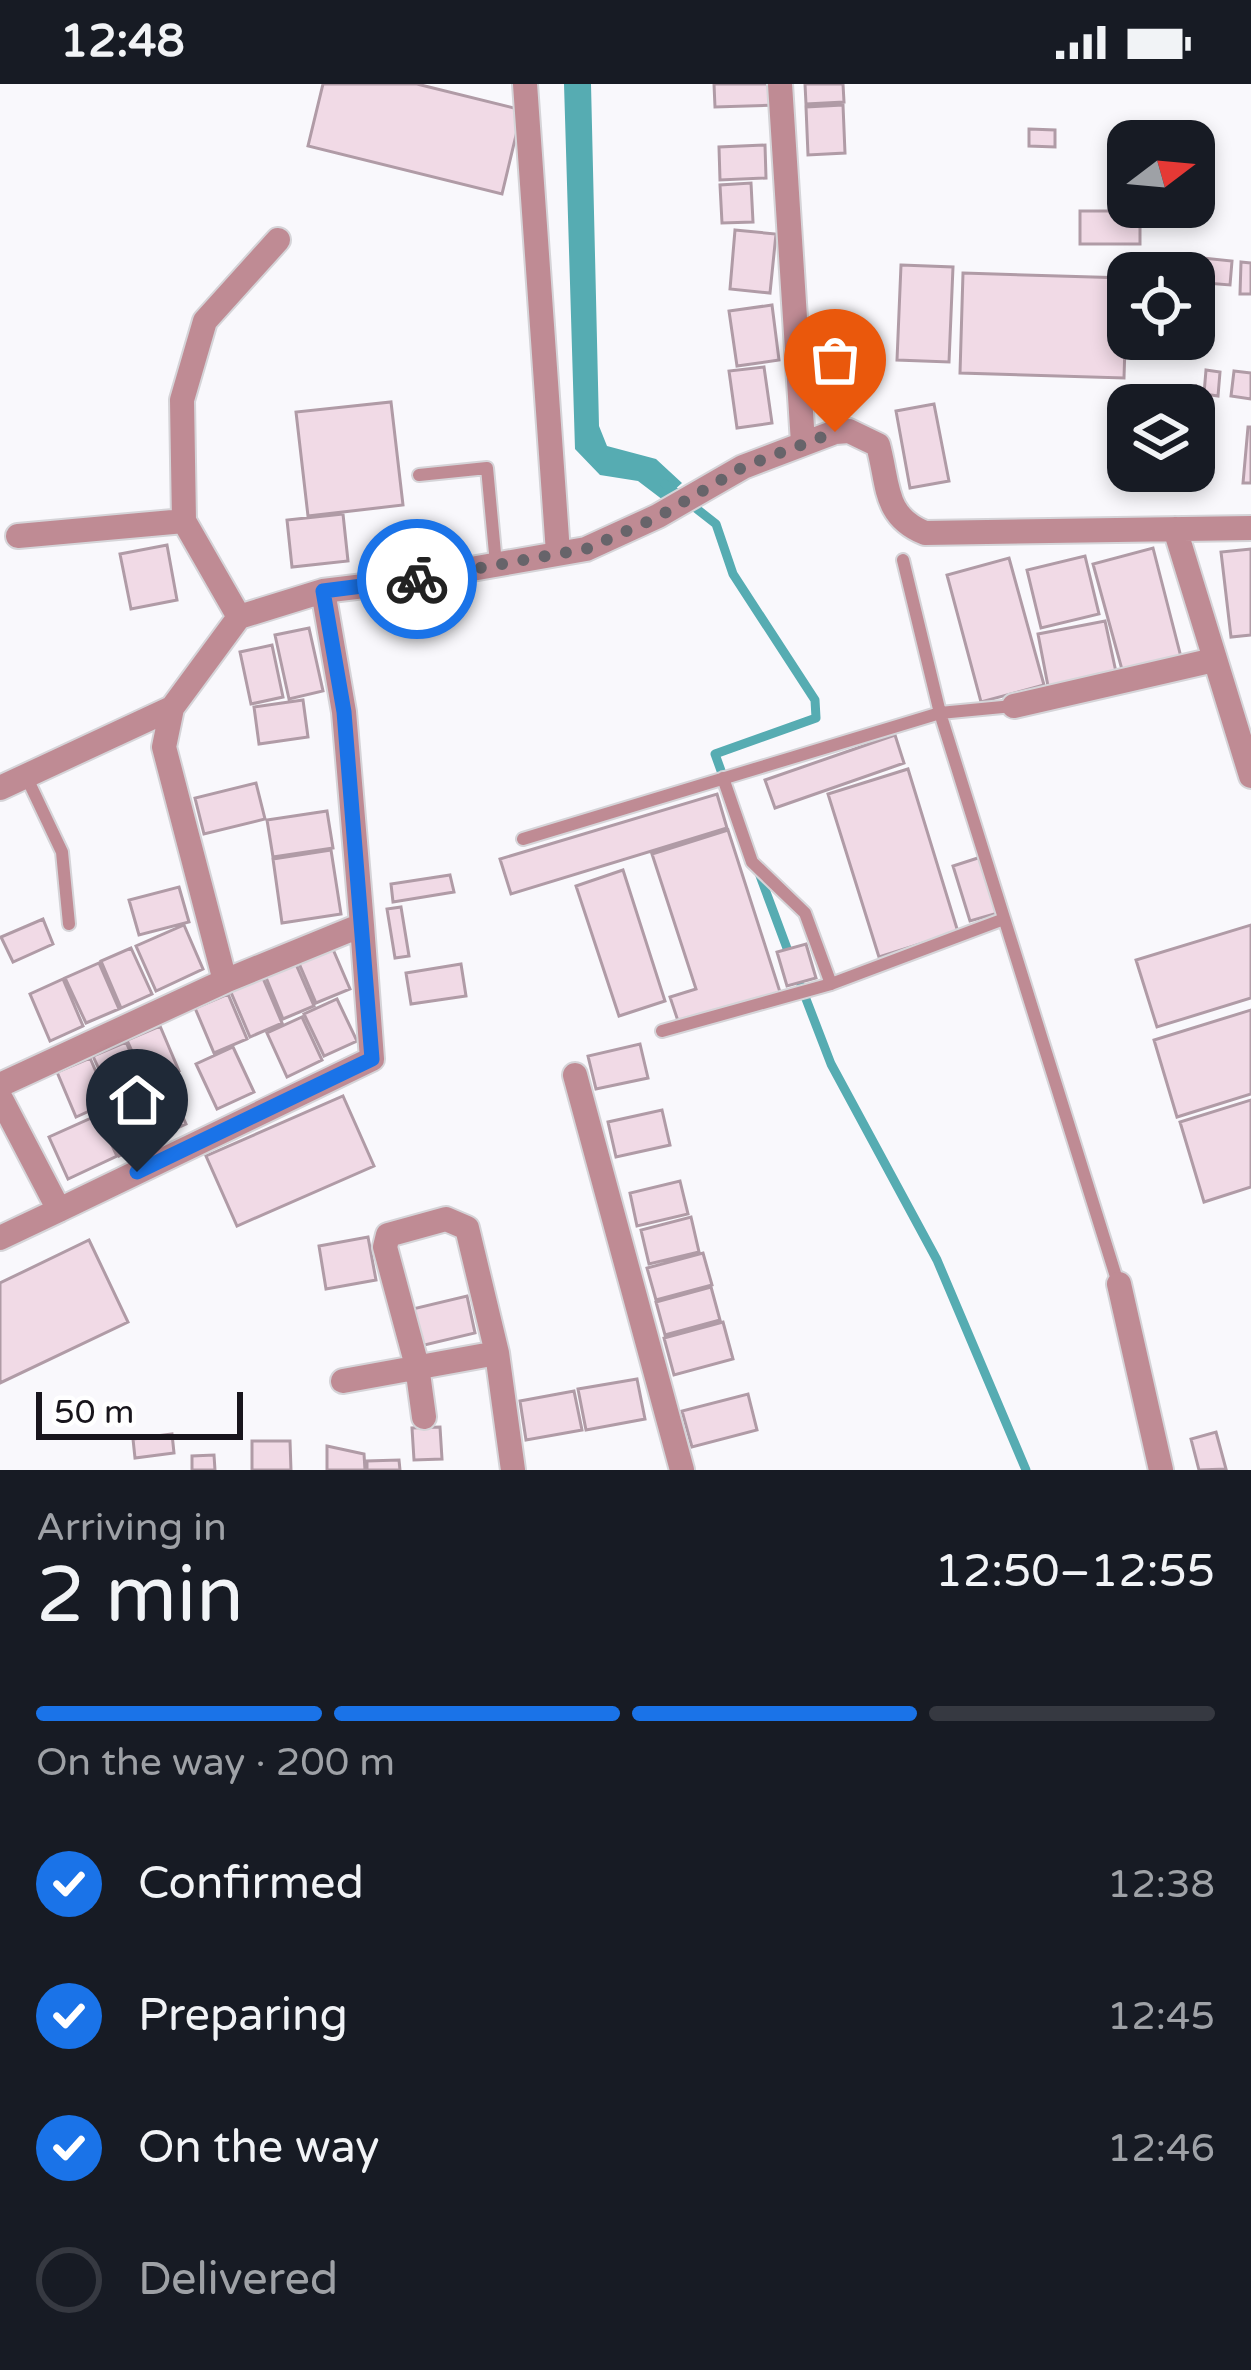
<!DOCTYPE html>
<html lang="en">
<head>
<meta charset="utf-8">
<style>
  :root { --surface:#171b24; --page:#242831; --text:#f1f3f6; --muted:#9ea1a6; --line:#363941; --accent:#1a73e8 }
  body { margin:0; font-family:"Varela Round",sans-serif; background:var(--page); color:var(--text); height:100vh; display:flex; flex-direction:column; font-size:45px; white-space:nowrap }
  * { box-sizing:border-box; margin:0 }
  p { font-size:39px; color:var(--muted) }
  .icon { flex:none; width:66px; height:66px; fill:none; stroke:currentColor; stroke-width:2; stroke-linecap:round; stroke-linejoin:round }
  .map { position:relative; height:1386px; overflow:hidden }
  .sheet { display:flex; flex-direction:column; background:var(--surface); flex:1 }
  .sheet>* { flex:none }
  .needle { width:78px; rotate:74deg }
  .tools { position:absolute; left:1107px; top:36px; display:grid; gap:24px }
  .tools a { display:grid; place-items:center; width:108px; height:108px; border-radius:24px; background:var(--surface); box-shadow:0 6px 18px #0003; font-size:60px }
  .scale { position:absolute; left:36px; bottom:30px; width:207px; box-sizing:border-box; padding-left:12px; border:6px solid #18151c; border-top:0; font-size:33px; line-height:42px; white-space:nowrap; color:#18151c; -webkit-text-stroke:9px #fff; paint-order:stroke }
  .pin { position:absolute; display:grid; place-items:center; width:102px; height:102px; color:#fff; margin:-123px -51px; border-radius:50% 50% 50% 0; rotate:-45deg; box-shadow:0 0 12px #0007 }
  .pin .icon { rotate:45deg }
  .courier { position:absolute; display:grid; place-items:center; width:120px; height:120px; margin:-60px; border:9px solid #1a73e8; border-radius:50%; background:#fff; color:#222; box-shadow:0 3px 15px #0007 }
  .summary em { font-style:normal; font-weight:600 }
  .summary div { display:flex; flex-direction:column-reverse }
  .summary { display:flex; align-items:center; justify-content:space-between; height:204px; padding:0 36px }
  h1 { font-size:78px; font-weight:600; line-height:90px }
  .bar { display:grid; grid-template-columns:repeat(4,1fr); gap:18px 12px; align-content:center; height:144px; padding:0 36px }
  .bar i { height:15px; border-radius:9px; background:var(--line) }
  .bar .current { background:var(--accent) }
  .bar p { grid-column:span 4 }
  ol { padding:0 36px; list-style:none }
  li { display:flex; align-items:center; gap:36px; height:132px }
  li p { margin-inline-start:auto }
  li .icon { padding:12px; border-radius:50%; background:var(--accent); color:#fff; stroke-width:4 }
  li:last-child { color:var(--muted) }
  li i { width:66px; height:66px; border:6px solid var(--line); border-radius:50% }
  .status { display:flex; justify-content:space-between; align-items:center; height:84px; padding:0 60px; background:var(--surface); direction:ltr }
  .status svg { height:33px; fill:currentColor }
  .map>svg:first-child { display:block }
</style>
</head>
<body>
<div class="status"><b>12:48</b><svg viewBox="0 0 49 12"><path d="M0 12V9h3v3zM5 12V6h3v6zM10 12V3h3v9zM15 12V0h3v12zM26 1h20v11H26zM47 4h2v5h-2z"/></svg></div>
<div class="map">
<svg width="1251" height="1386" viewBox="0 0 1251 1386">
  <rect width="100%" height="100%" fill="#f9f8fc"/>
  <path fill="#56acb2" d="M564 0H591L599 342 607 362 656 375 682 399 663 416 638 397 600 391 575 365Z"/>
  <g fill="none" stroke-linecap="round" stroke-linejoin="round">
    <path stroke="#56acb2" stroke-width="9" d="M665 400 716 440 733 490 815 616 816 634 715 670 724 695
      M759 789 791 875
      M801 902 831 980 937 1176 1026 1386"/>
  </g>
  <path fill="#f1dae6" stroke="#b09ba6" stroke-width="3" d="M323 0H417L522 26 502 110 308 62Z
    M714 0H776L777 21 715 23Z
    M805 0H843L844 18 806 20Z
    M843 21 845 69 808 71 806 23Z
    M1029 45 1055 46V63L1029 62Z
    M765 61 766 94 720 96 719 63Z
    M751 99 753 138 722 139 720 101Z
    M1080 127H1140V160H1080Z
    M735 146 776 150 770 209 730 205Z
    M1193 173 1232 177 1230 201 1194 198Z
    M1241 178 1251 179V210H1240Z
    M901 181 953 183 949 278 897 276Z
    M963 189 1126 194 1128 255H1151V262L1125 261 1124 294 960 289Z
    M772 221 779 276 737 282 729 227Z
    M861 261 862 294 825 296 824 263Z
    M764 283 772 339 737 344 729 287Z
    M1206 286 1220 288 1218 312 1204 310Z
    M1234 287 1251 289V315L1231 312Z
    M1196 302 1201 321H1166L1163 312Z
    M391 318 403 421 308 432 296 328Z
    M934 320 949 397 910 404 896 327Z
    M1248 343H1251V399H1243Z
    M343 430 348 477 292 483 287 436Z
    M167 461 177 516 131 525 120 470Z
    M1153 464 1182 577 1124 593 1093 480Z
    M1251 465V551L1231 553 1221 468Z
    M1085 472 1099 530 1041 544 1027 486Z
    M1009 474 1044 601 981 618 947 491Z
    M1105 537 1116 588 1048 602 1038 550Z
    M309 544 323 607 289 615 275 551Z
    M272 561 283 613 251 620 240 568Z
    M303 616 308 653 259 660 254 623Z
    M895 651 904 679 775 724 765 696Z
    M908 685 958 848 879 873 828 710Z
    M256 699 265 735 204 750 195 714Z
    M717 710 727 744 511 810 500 775Z
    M327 727 333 764 273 773 267 736Z
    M728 746 780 908 679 940 670 913 696 905 652 770Z
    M331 766 341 830 282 839 273 775Z
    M981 773 998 829 970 837 953 782Z
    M623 786 665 917 619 932 576 802Z
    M450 791 454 808 393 818 391 800Z
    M179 803 189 838 139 851 129 816Z
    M401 823 409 872 395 874 387 825Z
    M43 835 53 860 13 878 1 853Z
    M184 841 203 885 156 907 136 862Z
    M1251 841V914L1157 943 1136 876Z
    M806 860 816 894 787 902 777 868Z
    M332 863 350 905 316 919 298 877Z
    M131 864 152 910 121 924 101 877Z
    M295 878 314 922 283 935 265 891Z
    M99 879 119 925 86 939 65 894Z
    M461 880 466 912 411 920 406 889Z
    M262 892 282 939 250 953 230 906Z
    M63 895 83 942 50 957 30 910Z
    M228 910 247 955 214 969 195 924Z
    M337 915 357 957 324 972 304 930Z
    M1251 926V1010L1177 1033 1154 956Z
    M302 933 322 976 287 993 267 949Z
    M160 942 179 987 147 1001 127 956Z
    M126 958 145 1002 113 1016 93 972Z
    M640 960 648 994 596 1005 588 972Z
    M233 963 254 1008 217 1025 196 980Z
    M90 974 109 1018 76 1033 57 988Z
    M166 996 186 1040 153 1055 132 1011Z
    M343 1012 374 1082 237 1142 206 1072Z
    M131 1014 151 1057 119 1072 99 1029Z
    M1251 1016V1103L1204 1118 1180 1038Z
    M662 1026 670 1061 616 1073 608 1038Z
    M98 1031 117 1072 68 1095 49 1053Z
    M680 1097 688 1130 637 1142 630 1109Z
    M691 1133 699 1168 649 1180 641 1146Z
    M368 1153 376 1196 326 1205 319 1162Z
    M89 1156 128 1238 0 1299V1199Z
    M703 1169 712 1201 656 1216 647 1184Z
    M711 1203 720 1236 665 1251 656 1218Z
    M467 1212 475 1249 412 1264 404 1227Z
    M723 1238 733 1275 674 1291 664 1254Z
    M637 1295 645 1335 586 1346 578 1305Z
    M574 1307 582 1346 526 1356 520 1317Z
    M748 1310 757 1346 692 1363 682 1327Z
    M440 1343 442 1375 414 1376 412 1344Z
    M1216 1348 1226 1385 1199 1386 1191 1355Z
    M172 1350 174 1369 135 1374 133 1355Z
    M252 1357H290L291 1386H252Z
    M327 1362 364 1370 365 1386H327Z
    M214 1371 215 1386H192V1372Z
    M399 1376 400 1386H367V1377Z"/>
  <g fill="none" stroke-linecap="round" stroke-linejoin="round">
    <g stroke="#d5d4d8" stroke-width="16">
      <path id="service" d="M419 391 487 384 496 480
        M903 476 940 629 1118 1199
        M26 692 62 768 69 840
        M723 694 752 778 805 829 831 900
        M523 755 940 629 1013 622
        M662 947 831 900 1004 835"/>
    </g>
    <g stroke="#d5d4d8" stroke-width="28">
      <path id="minor" d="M525 0 558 469
        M780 0 803 359
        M1175 445 1251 692
        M18 452 184 437
        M323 507 344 628 362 841
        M239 533 184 437 182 316 205 237 278 156
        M1014 622 1214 576
        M0 704 172 624 239 533 323 507 397 498 586 465 658 432 743 383 835 348 849 347 878 361C889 401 883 432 925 449L1251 444
        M575 991 682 1386
        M0 1001 225 897 164 663 172 624
        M0 1013 59 1126 0 1154
        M59 1126 372 975 362 841 225 897
        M1119 1200 1161 1386
        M343 1297 497 1269
        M424 1333 417 1282 385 1163 388 1151 446 1135 467 1144 497 1269 513 1386"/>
    </g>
    <use href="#service" stroke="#bf8b94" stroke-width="12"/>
    <use href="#minor" stroke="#bf8b94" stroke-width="24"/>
  </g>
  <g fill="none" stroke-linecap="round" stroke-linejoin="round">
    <path stroke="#67646a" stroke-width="12" stroke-dasharray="0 21.6" d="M417 495 586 465 658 433 743 383 835 348"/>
    <path stroke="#1a73e8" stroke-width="15" d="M137 1088 372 975 344 628 323 507 417 495"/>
  </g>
</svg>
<div class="tools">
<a><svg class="needle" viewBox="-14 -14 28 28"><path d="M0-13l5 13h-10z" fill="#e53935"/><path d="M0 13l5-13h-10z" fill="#9ea1a6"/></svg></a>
<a><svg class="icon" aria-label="locate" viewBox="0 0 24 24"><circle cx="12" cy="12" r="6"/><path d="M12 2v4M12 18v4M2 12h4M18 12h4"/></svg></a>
<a><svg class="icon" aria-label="layers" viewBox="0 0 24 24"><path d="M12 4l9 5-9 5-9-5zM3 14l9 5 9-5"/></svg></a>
</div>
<div class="scale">50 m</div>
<div class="pin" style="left:835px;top:348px;background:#ea580c"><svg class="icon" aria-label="bag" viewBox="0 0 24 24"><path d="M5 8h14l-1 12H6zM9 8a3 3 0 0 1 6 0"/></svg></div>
<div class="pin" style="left:137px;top:1088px;background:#1f2937"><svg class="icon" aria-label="home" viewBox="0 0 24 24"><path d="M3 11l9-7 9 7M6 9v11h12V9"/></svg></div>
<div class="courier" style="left:417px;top:495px"><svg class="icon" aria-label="bike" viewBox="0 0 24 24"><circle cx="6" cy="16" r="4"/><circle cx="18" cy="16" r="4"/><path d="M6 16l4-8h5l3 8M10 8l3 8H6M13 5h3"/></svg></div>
</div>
<section class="sheet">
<div class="summary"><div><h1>2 min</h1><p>Arriving in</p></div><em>12:50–12:55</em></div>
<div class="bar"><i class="current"></i><i class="current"></i><i class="current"></i><i></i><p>On the way · 200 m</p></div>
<ol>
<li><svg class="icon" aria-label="check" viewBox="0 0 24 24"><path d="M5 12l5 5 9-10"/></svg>Confirmed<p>12:38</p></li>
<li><svg class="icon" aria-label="check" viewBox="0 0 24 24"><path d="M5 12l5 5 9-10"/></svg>Preparing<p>12:45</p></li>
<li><svg class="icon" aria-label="check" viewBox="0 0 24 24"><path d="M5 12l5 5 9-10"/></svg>On the way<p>12:46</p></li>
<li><i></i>Delivered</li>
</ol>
</section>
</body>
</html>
